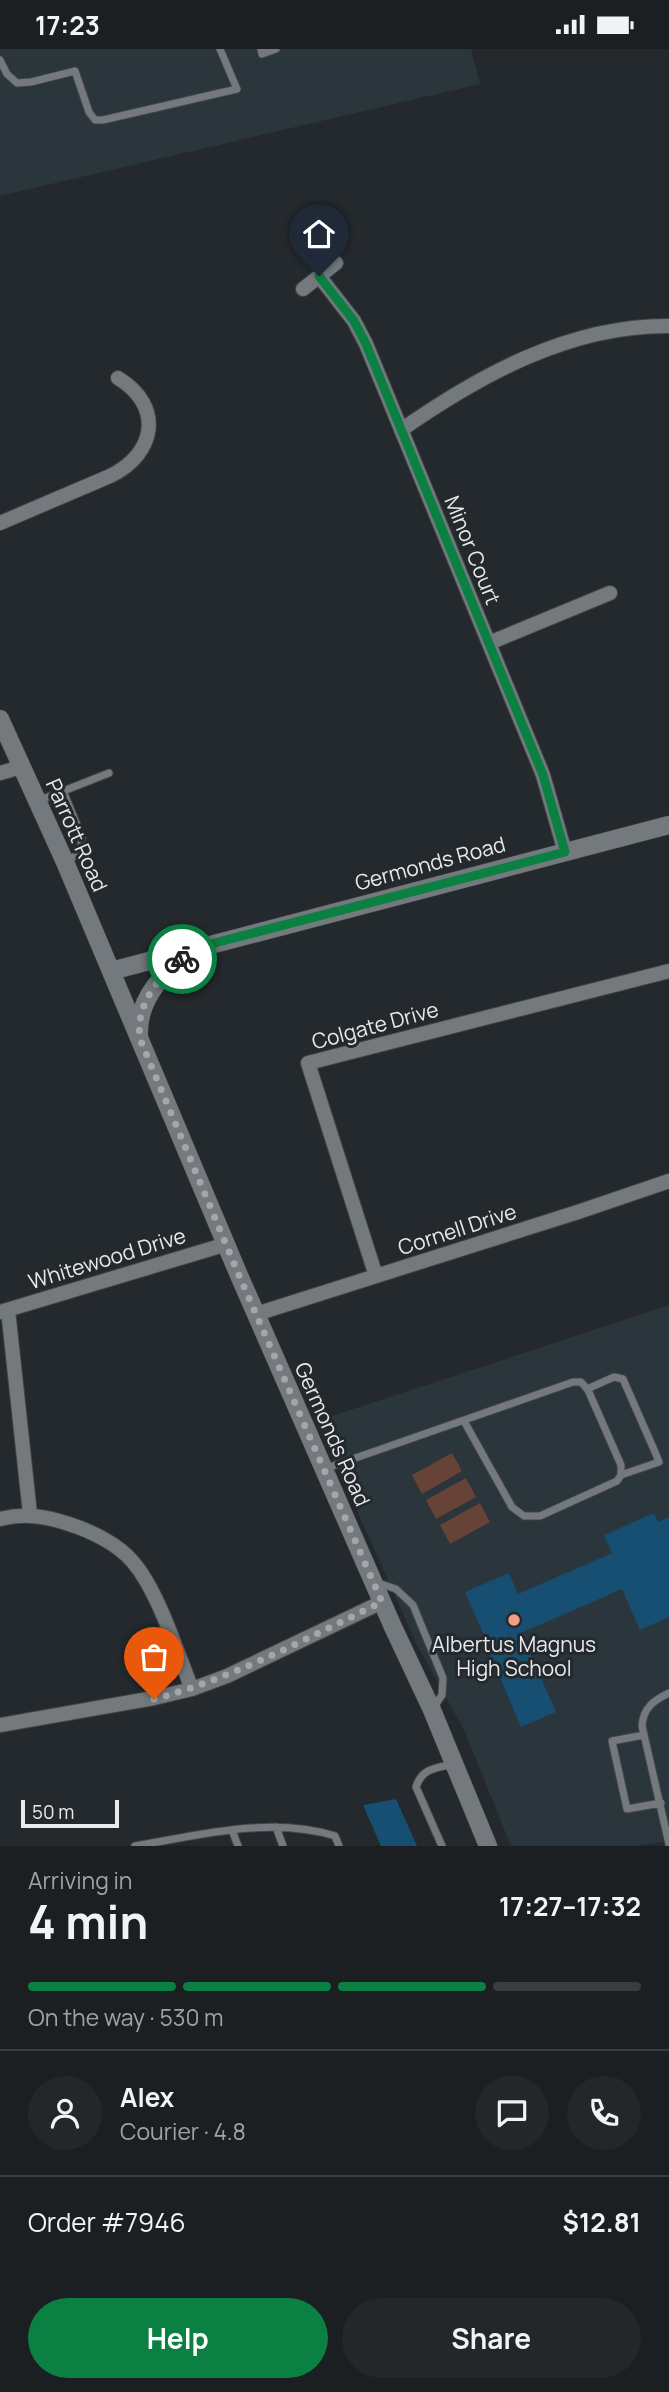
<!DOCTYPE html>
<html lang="en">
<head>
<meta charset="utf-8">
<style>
  :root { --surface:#1b1f22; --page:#24272a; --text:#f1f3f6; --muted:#a0a2a5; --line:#393d40; --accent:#0b8043 }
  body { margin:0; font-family:Manrope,sans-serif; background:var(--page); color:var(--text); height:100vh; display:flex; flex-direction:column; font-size:26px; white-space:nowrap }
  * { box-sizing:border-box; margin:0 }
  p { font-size:23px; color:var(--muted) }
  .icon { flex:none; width:38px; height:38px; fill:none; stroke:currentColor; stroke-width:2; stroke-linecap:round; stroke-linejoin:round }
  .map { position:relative; height:1797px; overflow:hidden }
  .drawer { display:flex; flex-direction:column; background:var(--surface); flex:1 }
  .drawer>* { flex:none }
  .scale { position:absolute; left:21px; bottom:18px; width:98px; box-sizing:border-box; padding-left:7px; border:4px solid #e7eaed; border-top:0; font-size:19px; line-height:24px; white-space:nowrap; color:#e7eaed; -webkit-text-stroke:5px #24292d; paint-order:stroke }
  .pin { position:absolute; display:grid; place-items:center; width:60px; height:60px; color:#fff; margin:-72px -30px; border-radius:50% 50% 50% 0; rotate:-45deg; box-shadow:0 0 7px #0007 }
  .pin .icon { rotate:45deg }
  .courier { position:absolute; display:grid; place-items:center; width:70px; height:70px; margin:-35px; border:5px solid #0b8043; border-radius:50%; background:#fff; color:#222; box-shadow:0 2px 9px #0007 }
  .head em { font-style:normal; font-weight:700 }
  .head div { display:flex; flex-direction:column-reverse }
  .head { display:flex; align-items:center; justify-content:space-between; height:119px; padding:0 28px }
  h1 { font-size:46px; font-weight:700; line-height:52px }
  .bar { display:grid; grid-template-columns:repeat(4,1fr); gap:10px 7px; align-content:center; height:84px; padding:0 28px }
  .bar i { height:9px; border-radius:5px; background:var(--line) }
  .bar .current { background:var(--accent) }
  .bar p { grid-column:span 4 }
  .line { display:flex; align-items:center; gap:18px; padding:0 28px; border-top:2px solid var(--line) }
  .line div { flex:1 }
  .round { display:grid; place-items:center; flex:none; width:74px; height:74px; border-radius:37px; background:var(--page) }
  .button { display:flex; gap:14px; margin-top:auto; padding:14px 28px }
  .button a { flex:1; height:80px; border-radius:42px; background:var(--accent); color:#fff; font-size:28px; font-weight:700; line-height:80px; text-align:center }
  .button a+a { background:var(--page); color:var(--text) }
  .status { display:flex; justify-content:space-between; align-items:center; height:49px; padding:0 35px; background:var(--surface); direction:ltr }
  .status svg { height:19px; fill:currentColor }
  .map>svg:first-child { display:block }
</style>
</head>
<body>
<div class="status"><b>17:23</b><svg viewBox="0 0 49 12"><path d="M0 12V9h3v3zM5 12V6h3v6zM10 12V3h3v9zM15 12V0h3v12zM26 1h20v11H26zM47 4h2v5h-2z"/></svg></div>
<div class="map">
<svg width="669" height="1797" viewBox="0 0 669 1797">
  <rect width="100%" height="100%" fill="#24292d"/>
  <path fill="#2b353c" d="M0 0H471L480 35 0 147Z
    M669 1256V1792L638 1797H511L465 1683 416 1594 317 1372Z"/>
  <path fill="#674237" d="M452 1404 462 1422 422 1445 412 1426Z
    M466 1429 476 1448 436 1470 426 1451Z
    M480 1454 490 1473 450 1495 440 1476Z"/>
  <path fill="#164f71" d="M654 1464 658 1473 669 1468V1568L640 1581 622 1540 521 1584 556 1663 521 1678 485 1594 487 1593 465 1543 509 1524 518 1545 612 1504 604 1486Z
    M396 1750 417 1797H381L363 1756Z"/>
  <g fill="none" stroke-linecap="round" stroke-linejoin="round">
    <g stroke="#424649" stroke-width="9">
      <path id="service" d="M261 0 262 5 276 0
        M0 11 7 25 17 34 31 33 75 22 89 63 95 71H103L237 40 220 0
        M63 742 82 788 80 804 65 813
        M38 752 109 724
        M587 1340 614 1328 623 1330 655 1403 659 1413 621 1426
        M324 1420 573 1333H581L588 1341 621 1416V1426L617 1432 540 1467H524L512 1458 464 1372
        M375 1533 396 1540 413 1556 443 1629 442 1646 432 1661
        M669 1644C654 1651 643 1659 642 1677L669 1795
        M644 1686 612 1692 627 1760 661 1754
        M276 1778 283 1797
        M232 1781 238 1797
        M135 1797C200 1786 271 1767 335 1787L339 1797
        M442 1797 416 1738C422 1719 436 1719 454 1715"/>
    </g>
    <g stroke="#424649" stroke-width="16">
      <path id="minor" d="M319 227 354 272 366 295 543 726 565 803
        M303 240 336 214
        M401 381C480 326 570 276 669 277
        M0 474 110 427C156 405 164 357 118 329
        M489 594 610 544
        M0 724 21 718
        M376 1227 308 1014 669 922
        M8 1261 30 1465
        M0 1263 227 1195
        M256 1265 578 1163 669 1132
        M0 1470C24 1464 45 1467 69 1475 91 1482 118 1495 133 1513 158 1542 177 1603 192 1640
        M0 1676 154 1649 192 1640 227 1627 382 1553"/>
    </g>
    <g stroke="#424649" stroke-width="19">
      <path id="tertiary" d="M0 670 65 813 238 1224 393 1578 432 1661 488 1797
        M111 922 669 776
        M139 987C137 951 162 924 190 904"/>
    </g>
    <use href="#service" stroke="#73797d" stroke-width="7"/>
    <use href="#minor" stroke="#73797d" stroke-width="14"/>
    <use href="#tertiary" stroke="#73797d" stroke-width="18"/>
  </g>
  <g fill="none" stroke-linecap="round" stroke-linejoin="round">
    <path stroke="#a3a6aa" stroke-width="7" stroke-dasharray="0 12.6" d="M154 1650C234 1629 307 1589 382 1553L238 1224 140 990C135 957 157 929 182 910"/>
    <path stroke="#0b8043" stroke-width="9" d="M182 910 203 897 565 803 543 726 366 295 354 272 319 227"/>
  </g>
  <circle fill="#f49e86" stroke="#24292d" stroke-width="2.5" cx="514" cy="1571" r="7"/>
  <g text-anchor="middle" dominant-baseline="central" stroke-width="6" stroke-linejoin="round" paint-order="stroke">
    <g font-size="21" fill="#e7eaed" stroke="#24292d">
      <text transform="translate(473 501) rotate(68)">Minor Court</text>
      <text transform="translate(77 786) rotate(66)">Parrott Road</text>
      <text transform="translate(430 814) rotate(-15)">Germonds Road</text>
      <text transform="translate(375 976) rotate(-15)">Colgate Drive</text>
      <text transform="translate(457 1180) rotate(-18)">Cornell Drive</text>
      <text transform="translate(107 1209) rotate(-17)">Whitewood Drive</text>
      <text transform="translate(333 1385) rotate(66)">Germonds Road</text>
    </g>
    <g font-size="21" fill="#e7eaed" stroke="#24292d">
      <text x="514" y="1595">Albertus Magnus<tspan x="514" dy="24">High School</tspan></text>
    </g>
  </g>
</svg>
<div class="scale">50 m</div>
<div class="pin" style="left:154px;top:1650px;background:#ea580c"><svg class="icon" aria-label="bag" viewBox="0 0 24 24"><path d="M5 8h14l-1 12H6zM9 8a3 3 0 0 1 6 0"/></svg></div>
<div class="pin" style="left:319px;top:227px;background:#1f2937"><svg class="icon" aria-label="home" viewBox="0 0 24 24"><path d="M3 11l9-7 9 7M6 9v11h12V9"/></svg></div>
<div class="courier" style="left:182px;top:910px"><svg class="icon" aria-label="bike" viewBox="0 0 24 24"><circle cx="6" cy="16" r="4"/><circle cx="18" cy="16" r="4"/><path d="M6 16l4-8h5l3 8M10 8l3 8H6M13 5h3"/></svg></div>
</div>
<section class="drawer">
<div class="head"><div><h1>4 min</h1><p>Arriving in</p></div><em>17:27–17:32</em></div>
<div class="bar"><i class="current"></i><i class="current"></i><i class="current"></i><i></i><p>On the way · 530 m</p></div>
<div class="line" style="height:126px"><a class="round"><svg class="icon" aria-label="person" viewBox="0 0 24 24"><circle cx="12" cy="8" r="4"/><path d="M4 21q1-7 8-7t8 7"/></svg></a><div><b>Alex</b><p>Courier · 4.8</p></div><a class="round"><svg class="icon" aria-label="chat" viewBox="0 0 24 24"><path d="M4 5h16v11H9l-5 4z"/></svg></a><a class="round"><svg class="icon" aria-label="phone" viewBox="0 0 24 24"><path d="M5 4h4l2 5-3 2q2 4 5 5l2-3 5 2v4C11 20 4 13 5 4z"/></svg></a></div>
<div class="line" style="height:91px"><div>Order #7946</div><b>$12.81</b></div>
<div class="button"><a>Help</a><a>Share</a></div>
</section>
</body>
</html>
